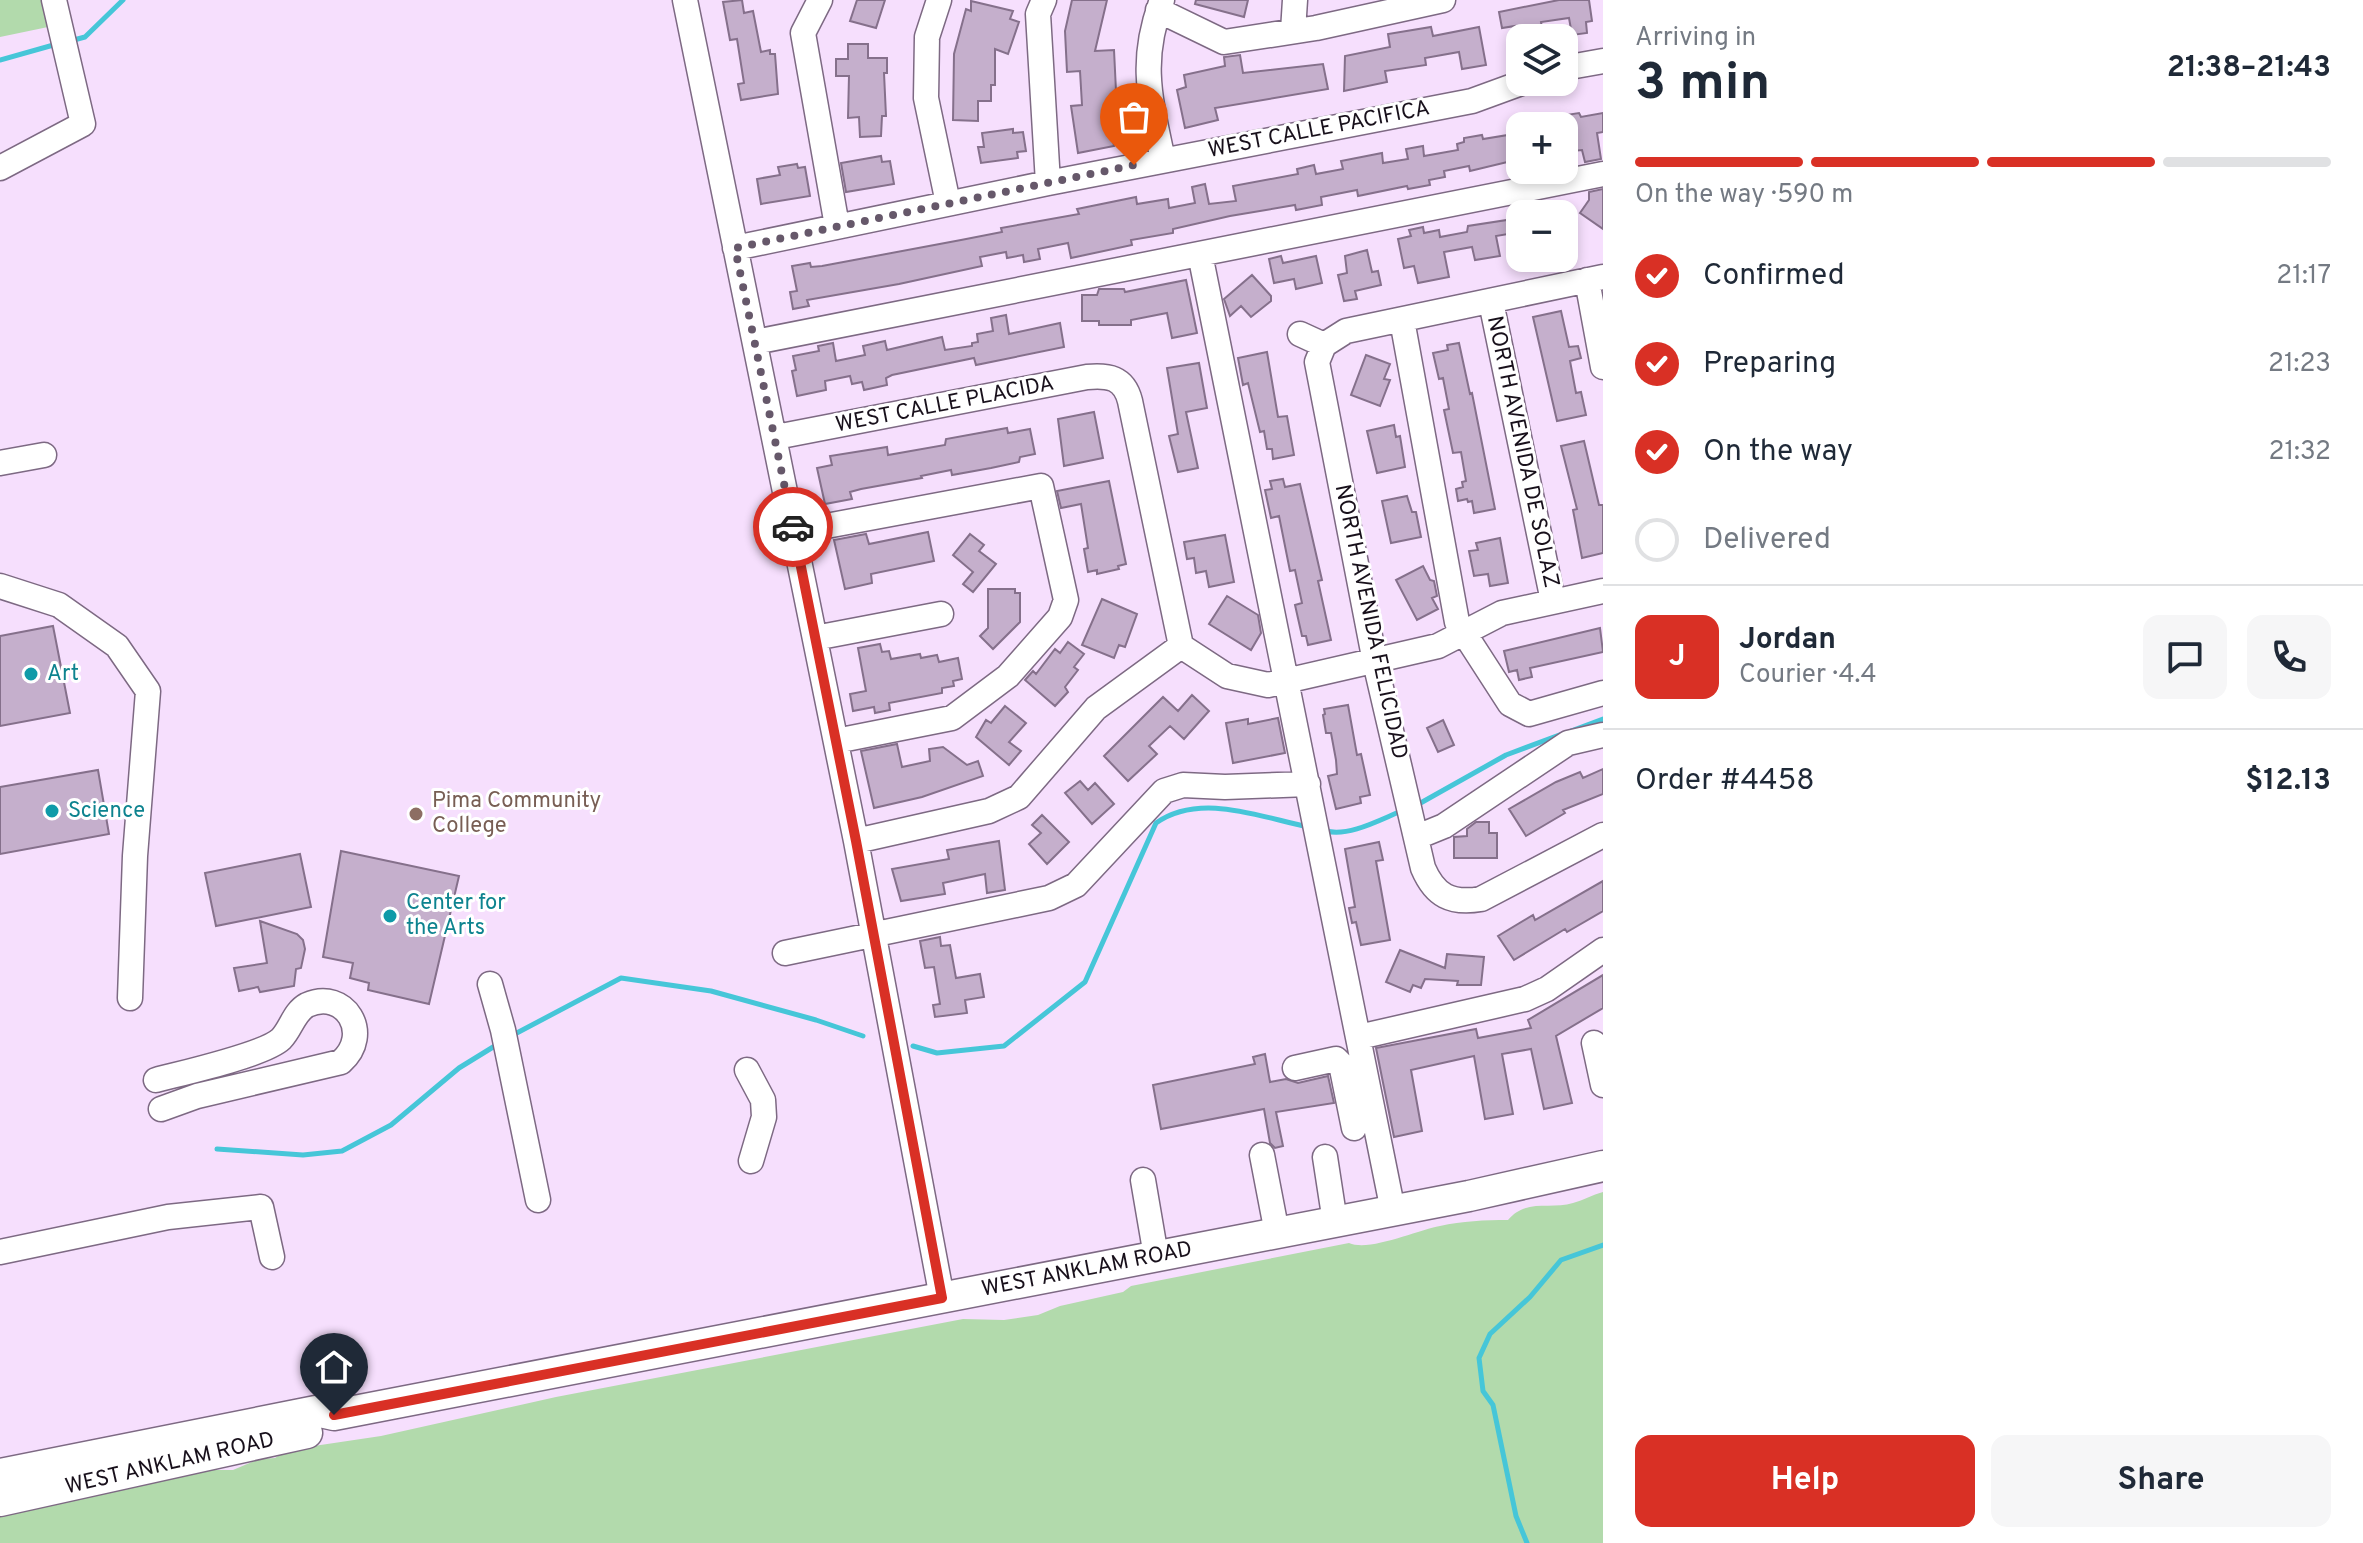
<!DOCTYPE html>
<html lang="en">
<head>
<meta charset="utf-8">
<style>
  :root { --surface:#fff; --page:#f6f6f7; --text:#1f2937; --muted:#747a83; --line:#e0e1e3; --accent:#d93025 }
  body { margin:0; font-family:Overpass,sans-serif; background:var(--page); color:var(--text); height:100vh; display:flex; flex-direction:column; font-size:30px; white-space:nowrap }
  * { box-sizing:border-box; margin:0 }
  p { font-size:26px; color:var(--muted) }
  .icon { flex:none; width:44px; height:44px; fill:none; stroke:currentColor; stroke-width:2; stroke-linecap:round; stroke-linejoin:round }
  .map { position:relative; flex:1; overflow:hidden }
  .panel { display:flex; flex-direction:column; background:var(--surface); width:760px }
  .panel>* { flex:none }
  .controls { position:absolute; left:1506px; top:24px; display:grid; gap:16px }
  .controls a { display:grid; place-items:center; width:72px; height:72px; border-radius:16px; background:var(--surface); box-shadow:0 4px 12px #0003; font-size:40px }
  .pin { position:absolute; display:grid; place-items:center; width:68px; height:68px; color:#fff; margin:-82px -34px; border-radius:50% 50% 50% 0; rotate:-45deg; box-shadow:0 0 8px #0007 }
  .pin .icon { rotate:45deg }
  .courier { position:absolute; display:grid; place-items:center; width:80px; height:80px; margin:-40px; border:6px solid #d93025; border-radius:50%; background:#fff; color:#222; box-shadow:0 2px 10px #0007 }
  .headline em { font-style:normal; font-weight:700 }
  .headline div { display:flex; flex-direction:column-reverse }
  .headline { display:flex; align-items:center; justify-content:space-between; height:136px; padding:0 32px }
  h1 { font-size:52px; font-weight:700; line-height:60px }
  .bar { display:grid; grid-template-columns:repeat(4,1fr); gap:12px 8px; align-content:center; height:96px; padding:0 32px }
  .bar i { height:10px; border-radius:6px; background:var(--line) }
  .bar .selected { background:var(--accent) }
  .bar p { grid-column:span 4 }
  .line { display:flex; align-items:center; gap:20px; padding:0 32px; border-top:2px solid var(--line) }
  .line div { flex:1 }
  .round { display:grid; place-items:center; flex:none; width:84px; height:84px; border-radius:16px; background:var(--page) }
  ol { padding:0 32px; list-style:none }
  li { display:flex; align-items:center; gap:24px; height:88px }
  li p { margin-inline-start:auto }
  li .icon { padding:8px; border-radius:50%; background:var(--accent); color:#fff; stroke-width:4 }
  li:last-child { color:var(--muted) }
  li i { width:44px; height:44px; border:4px solid var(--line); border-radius:50% }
  .primary-button { display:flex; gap:16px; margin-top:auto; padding:16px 32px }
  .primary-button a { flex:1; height:92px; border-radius:16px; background:var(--accent); color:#fff; font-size:32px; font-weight:700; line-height:92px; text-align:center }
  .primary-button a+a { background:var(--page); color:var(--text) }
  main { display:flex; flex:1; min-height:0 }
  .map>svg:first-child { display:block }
</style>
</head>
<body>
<main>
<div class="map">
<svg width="1603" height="1543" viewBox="0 0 1603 1543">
  <rect width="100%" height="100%" fill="#f6dffd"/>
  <path fill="#b2daac" d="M0 0H43L48 27 0 37Z
    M1603 1192V1543H0V1512L205 1470H233L259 1459 275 1458 287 1450 381 1436 556 1397 963 1319 1004 1320 1038 1315 1060 1306 1123 1292 1131 1286 1349 1243C1370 1252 1417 1230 1440 1226 1462 1221 1485 1220 1508 1220 1526 1198 1551 1210 1573 1203 1584 1200 1592 1195 1603 1192Z"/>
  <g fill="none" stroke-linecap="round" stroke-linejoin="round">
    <path stroke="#46c6d8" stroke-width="5" d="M70 41 85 37 123 0
      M0 60 57 44
      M1571 731 1603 719
      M1417 805 1506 755 1562 734
      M1326 831C1350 837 1381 819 1404 810
      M513 1035 621 978 711 991 816 1020 863 1036
      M913 1046 937 1053 1004 1046 1085 982 1156 823C1200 792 1260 817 1308 827
      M217 1149 303 1155 342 1151 391 1125 459 1068 498 1044
      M1527 1543 1516 1516 1493 1405 1483 1391 1479 1358 1490 1334 1530 1297 1561 1260 1603 1245"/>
  </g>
  <path fill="#c5afcc" stroke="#85708b" stroke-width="2" d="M742 0 744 13 753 11 761 52 770 50V54H775L778 94 741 100 738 84 744 83 737 39 730 40 723 2Z
    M857 0H885L876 28 850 21Z
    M1072 0H1107L1095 51 1114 50 1116 91 1113 92 1115 115 1109 116 1114 146 1078 153 1071 106 1082 105 1080 71 1067 72 1065 31Z
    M1196 0H1248L1244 17 1195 4Z
    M1559 0H1589L1592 21 1586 22 1587 33 1572 35 1569 18 1541 22 1544 38H1517L1515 26 1502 28 1499 12Z
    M971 1 1013 11 1010 19 1019 22 1008 54 995 49V85H991V101H978V121L953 120 954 54 966 9 971 11Z
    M1431 27 1433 36 1479 27 1486 65 1462 69 1459 52 1425 58 1426 65 1385 71 1387 82 1344 91 1345 56 1390 47 1388 34Z
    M848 44H868V58H887V73H884L886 116H882L881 136 860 137 859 117 848 118 849 76H836V59H848Z
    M1240 55 1243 73 1323 64 1328 89 1215 108 1218 120 1185 128 1177 90 1186 87 1184 75 1225 66 1224 57Z
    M1579 113 1581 117 1603 113V132L1597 133 1601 159 1585 162 1582 150 1573 151 1569 126H1541L1540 119Z
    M1013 129V133L1023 132 1026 151 1017 152 1018 158 981 163 978 147H984L982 133Z
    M1520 133V159L1470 171 1469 166 1444 171 1445 177 1429 180 1430 185 1408 189 1407 186 1358 196 1357 190 1321 197 1322 205 1296 210 1295 205 1230 216 1173 229V233L1131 240 1132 245 1071 258 1068 243 1038 249 1040 259 1024 262 1023 255 1007 258 1006 252 980 257 982 266 899 284 807 300 809 306 793 309 790 292 797 291 792 266 810 263 811 267 822 266 961 240 1002 232 1001 228 1079 214 1077 209 1136 197 1137 204 1168 199 1169 208 1195 203 1192 187 1205 184 1209 204 1236 201 1233 186 1298 174 1297 169 1314 165 1316 174 1343 169 1341 161 1382 153 1383 163 1408 159 1406 149 1423 146 1424 156 1458 150 1457 144 1464 142V138L1482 135 1483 139Z
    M881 156 882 162 890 161 894 184 846 192 841 163Z
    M797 164 798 168 805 167 810 196 761 204 757 179 780 175 778 167Z
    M1603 189V229L1580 213 1589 200V192Z
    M1520 218V232L1496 236 1500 256 1475 260 1472 247 1444 252 1449 277 1418 283 1414 266 1404 268 1398 239 1411 236 1409 230 1423 227 1424 233 1439 230 1440 237 1467 232 1468 226Z
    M1367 250 1372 272 1378 271 1381 285 1355 291 1357 299 1344 301 1338 275 1347 273 1345 256Z
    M1281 256 1283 263 1316 256 1322 283 1296 289 1294 279 1274 283 1269 259Z
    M1252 275 1271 296V301L1251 317 1241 306 1230 316 1224 299Z
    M1186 280 1197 333 1172 338 1167 313 1131 320V325H1099V321H1082V295H1097L1099 289H1124L1125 292Z
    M1561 311 1569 347 1578 346 1581 358 1570 361 1576 393 1581 392 1586 415 1557 421 1533 317Z
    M1006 315 1009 334 1060 323 1064 347 976 365 974 358 892 375 886 378 887 385 864 390 862 382 852 384 850 376 825 381 826 390 797 396 792 371 796 370 793 356 819 351 818 346 833 343 836 361 865 355 863 346 885 341 887 350 942 337 945 350 972 346V343L978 342 977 334 993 331 991 318Z
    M1459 343 1470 394 1472 393 1495 509 1474 513 1472 501 1468 502 1467 499 1458 501 1456 489 1463 487 1462 482 1466 481 1461 452 1453 453 1444 410 1449 409 1443 378 1439 379 1433 353 1448 350 1447 345Z
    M1267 352 1278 417 1287 416 1294 455 1273 459 1272 449H1267L1264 431 1260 432 1248 383 1243 385 1238 358Z
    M1366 355 1390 364 1384 379 1390 380 1380 406 1351 395Z
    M1199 363 1207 408 1186 412 1198 468 1178 472 1169 436 1178 434 1167 368Z
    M1094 412 1103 458 1064 466 1058 419Z
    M1394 425 1396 437 1400 436 1405 467 1377 473 1367 431Z
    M1007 428 1008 433 1030 429 1035 454 1020 457 1019 462 991 468 952 475 951 470 921 476 922 478 861 489 850 492 852 499 825 504 817 468 832 465 830 456 887 447 888 455 945 445 946 439Z
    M1584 441 1599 505H1603V553L1582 558 1573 510 1577 509 1561 446Z
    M1283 479 1285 487 1300 484 1322 580 1318 581 1331 640 1308 645 1306 636H1302L1295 605 1302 603 1295 570 1290 571 1279 516 1271 518 1265 490 1272 489 1270 481Z
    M1109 481 1126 564 1118 566 1119 569 1097 574V570L1088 572 1084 549 1088 548 1081 504 1061 508 1057 491Z
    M1407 496 1412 512H1416L1421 537 1391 543 1382 501Z
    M928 532 934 561 871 574 872 583 845 589 834 540 866 534 869 544Z
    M970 534 984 545 979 551 996 564 973 592 963 584 973 572 953 555Z
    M1225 535 1234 582 1209 587 1206 571 1196 573 1194 558 1187 559 1184 542Z
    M1500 538 1508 583 1490 586 1488 574 1474 576 1469 551 1478 550 1476 543Z
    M1423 566 1430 580 1434 581 1437 596 1432 598 1438 609 1417 620 1396 580Z
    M988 589H1015V593H1020V622L993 649 980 636 988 628Z
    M1227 596 1258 615 1261 633 1251 650 1209 624Z
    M1102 599 1137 614 1125 647 1119 645 1114 658 1082 645Z
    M53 626 70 713 0 726V636Z
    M1600 628 1603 652 1530 668 1532 677 1519 680 1517 670 1509 672 1504 651Z
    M1068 642 1084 654 1074 667 1078 670 1065 687 1068 692 1055 706 1025 680 1033 671 1036 674 1055 649 1060 653Z
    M880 644 882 652 889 651 891 659 920 654 921 658 937 655 939 662 958 658 962 679 953 681 954 686 942 688V693L889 703 890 710 875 713 874 707 853 711 850 694 866 691 858 648Z
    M1192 695 1209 711 1184 739 1170 726 1149 746 1157 754 1128 781 1104 756 1163 697 1178 711Z
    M1348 705 1357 755 1361 754 1370 795 1360 797 1361 803 1336 809 1328 776 1337 774 1336 760 1331 733H1326L1323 715 1325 714 1324 709Z
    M1005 706 1026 723 1009 742 1021 751 1009 765 976 737 986 720 991 723Z
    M1278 718 1285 753 1233 763 1226 723 1248 719V724Z
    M1443 720 1454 745 1438 752 1427 728Z
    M897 744 902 767 930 761 929 749 943 747 967 765 978 761 983 776 922 797 874 808 861 751Z
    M1603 769V794L1563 810 1565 813 1526 836 1509 809 1556 782 1580 772 1583 778Z
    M98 770 109 834 0 854V787Z
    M1080 781 1088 790 1095 783 1114 804 1092 824 1065 793Z
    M1042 815 1069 842 1047 864 1029 844 1041 833 1032 825Z
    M1476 822H1489V833H1497V858H1454V837L1467 836V829Z
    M999 841 1005 890 987 893 985 874 943 883 945 894 901 901 892 869 949 859 947 850Z
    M1379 842 1383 860 1376 861 1390 940 1361 945 1356 922 1352 923 1349 908 1355 907 1345 849Z
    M341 851 459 876 429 1004 368 990 369 983 350 978 353 963 323 957Z
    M300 854 311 907 216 926 205 873Z
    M1603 881V911L1567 932 1565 929 1514 960 1498 936 1533 915 1535 920Z
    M260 921 297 934 303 940 305 949 301 968 296 969 294 986 260 992 258 987 239 991 234 968 267 963Z
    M940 937 941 946 950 945 956 978 980 974 984 997 965 1000 967 1013 935 1017 933 1005 940 1004 934 967 925 968 920 941Z
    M1400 950 1445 968 1447 954 1484 957 1481 985H1457L1458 981 1425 979 1421 988 1413 985 1410 992 1386 982Z
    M1603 975V1008L1556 1036 1572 1103 1544 1109 1531 1049 1502 1054 1513 1114 1485 1119 1474 1056 1411 1070 1422 1131 1394 1137 1376 1048 1476 1029 1478 1038 1531 1028 1528 1020Z
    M1265 1054 1270 1082 1286 1079 1298 1083 1328 1076 1334 1103 1276 1112 1283 1146 1275 1148 1270 1143 1264 1109 1161 1129 1153 1085 1255 1064 1253 1057Z"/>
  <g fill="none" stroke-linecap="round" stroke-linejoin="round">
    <g stroke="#7d6983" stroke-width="27">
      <path id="minor" d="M685 0 856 841 942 1298
        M820 0 803 33 837 226
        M939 0 927 37 926 98 948 203
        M1044 0 1038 14 1048 183
        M1162 0C1139 61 1150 98 1163 160
        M1158 10 1224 42 1316 28 1443 0
        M1293 31 1295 0
        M1564 68 1603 61
        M0 168 83 124 54 0
        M735 248 1048 183 1472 101 1524 82
        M1200 254 1393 1211
        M1603 277 1346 331 1324 345 1317 362 1375 662 1423 868C1435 896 1451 904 1481 899L1603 835
        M1587 280 1603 367
        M1491 302 1553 601
        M1402 320 1457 622 1510 704 1529 714 1603 693
        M1300 334 1324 345
        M755 342 1603 174
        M776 437 1087 377C1108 375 1124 377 1130 401L1181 646
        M0 463 44 455
        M794 532 1041 486 1066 600 1060 617 1008 676 952 718 836 741
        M0 586 59 605 117 646 148 691 135 856 130 998
        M815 638 941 614
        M1417 837 1444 826 1568 743 1603 735
        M856 841 989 811 1019 797 1096 708 1181 646 1227 676 1268 685 1438 646 1502 613 1603 591
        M785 953 1049 898 1076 885 1164 791 1183 785 1225 787 1308 784
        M490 984 503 1030 538 1200
        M1359 1037 1525 999 1547 989 1603 950
        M1594 1043 1603 1085
        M1295 1068 1336 1059 1341 1064 1354 1128
        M747 1070 763 1100 764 1117 751 1161
        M156 1080C182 1073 264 1055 281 1039 291 1029 294 1012 307 1005 345 988 373 1034 341 1062L197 1096 161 1109
        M1262 1155 1277 1233
        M1325 1157 1335 1222
        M1143 1180 1156 1256
        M0 1252 168 1217 261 1207 272 1257"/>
    </g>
    <g stroke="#7d6983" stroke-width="33">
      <path id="major" d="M0 1474 316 1411 334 1415 1469 1196 1603 1166
        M0 1501 307 1433"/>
    </g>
    <use href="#minor" stroke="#fff" stroke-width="24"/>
    <use href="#major" stroke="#fff" stroke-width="30"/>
  </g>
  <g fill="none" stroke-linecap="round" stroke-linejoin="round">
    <path stroke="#66586a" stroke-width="8" stroke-dasharray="0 14.4" d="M793 527 735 248 1134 165"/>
    <path stroke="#d93025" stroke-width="10" d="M334 1415 942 1298 856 841 793 527"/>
  </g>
  <g fill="#0f9aa8" stroke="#fff" stroke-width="3">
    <circle cx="31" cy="674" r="8"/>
    <circle cx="52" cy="811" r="8"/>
    <circle cx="390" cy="916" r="8"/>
  </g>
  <circle fill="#8d6e63" stroke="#fff" stroke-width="3" cx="416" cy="814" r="8"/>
  <g text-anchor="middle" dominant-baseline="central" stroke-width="6" stroke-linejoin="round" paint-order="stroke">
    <g font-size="22" fill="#18101b" stroke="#fff">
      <text transform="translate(1319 130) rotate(-11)">WEST CALLE PACIFICA</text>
      <text transform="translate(945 405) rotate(-11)">WEST CALLE PLACIDA</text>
      <text transform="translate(1522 452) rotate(78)">NORTH AVENIDA DE SOLAZ</text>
      <text transform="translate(1370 622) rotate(78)">NORTH AVENIDA FELICIDAD</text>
      <text transform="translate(1087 1270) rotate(-11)">WEST ANKLAM ROAD</text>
      <text transform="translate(170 1464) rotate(-13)">WEST ANKLAM ROAD</text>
    </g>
    <g font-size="22" fill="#0d838f" stroke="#fff" text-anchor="start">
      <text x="47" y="674">Art</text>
      <text x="68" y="811">Science</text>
      <text x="406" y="903">Center for<tspan x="406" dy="25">the Arts</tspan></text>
    </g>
    <g font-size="22" fill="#785e54" stroke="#fff" text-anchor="start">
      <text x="432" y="801">Pima Community<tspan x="432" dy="25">College</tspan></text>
    </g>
  </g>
</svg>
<div class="controls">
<a><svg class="icon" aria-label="layers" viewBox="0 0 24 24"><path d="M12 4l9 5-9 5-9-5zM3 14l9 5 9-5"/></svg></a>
<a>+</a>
<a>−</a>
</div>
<div class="pin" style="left:1134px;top:165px;background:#ea580c"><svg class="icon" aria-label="bag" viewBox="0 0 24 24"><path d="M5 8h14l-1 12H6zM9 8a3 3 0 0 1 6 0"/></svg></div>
<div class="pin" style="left:334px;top:1415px;background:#1f2937"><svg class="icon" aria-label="home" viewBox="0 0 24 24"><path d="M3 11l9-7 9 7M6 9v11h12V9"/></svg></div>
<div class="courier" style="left:793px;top:527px"><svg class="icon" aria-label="car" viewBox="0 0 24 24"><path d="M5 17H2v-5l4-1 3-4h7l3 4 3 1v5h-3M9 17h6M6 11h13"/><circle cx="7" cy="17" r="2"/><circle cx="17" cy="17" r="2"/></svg></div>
</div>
<section class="panel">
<div class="headline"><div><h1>3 min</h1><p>Arriving in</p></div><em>21:38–21:43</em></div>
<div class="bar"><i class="selected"></i><i class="selected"></i><i class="selected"></i><i></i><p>On the way · 590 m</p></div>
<ol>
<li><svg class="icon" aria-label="check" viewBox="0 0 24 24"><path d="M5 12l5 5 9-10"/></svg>Confirmed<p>21:17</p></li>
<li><svg class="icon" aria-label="check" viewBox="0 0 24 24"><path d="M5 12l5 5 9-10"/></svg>Preparing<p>21:23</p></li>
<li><svg class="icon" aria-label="check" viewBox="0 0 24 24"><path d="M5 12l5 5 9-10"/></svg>On the way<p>21:32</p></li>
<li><i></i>Delivered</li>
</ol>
<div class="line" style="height:144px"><b class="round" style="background:var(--accent);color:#fff">J</b><div><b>Jordan</b><p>Courier · 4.4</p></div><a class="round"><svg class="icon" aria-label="chat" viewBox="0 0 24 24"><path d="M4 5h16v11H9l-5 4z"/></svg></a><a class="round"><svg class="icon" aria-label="phone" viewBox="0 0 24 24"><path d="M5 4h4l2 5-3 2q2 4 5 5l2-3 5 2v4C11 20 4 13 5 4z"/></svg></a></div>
<div class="line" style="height:104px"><div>Order #4458</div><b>$12.13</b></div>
<div class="primary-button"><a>Help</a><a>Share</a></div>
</section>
</main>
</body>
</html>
